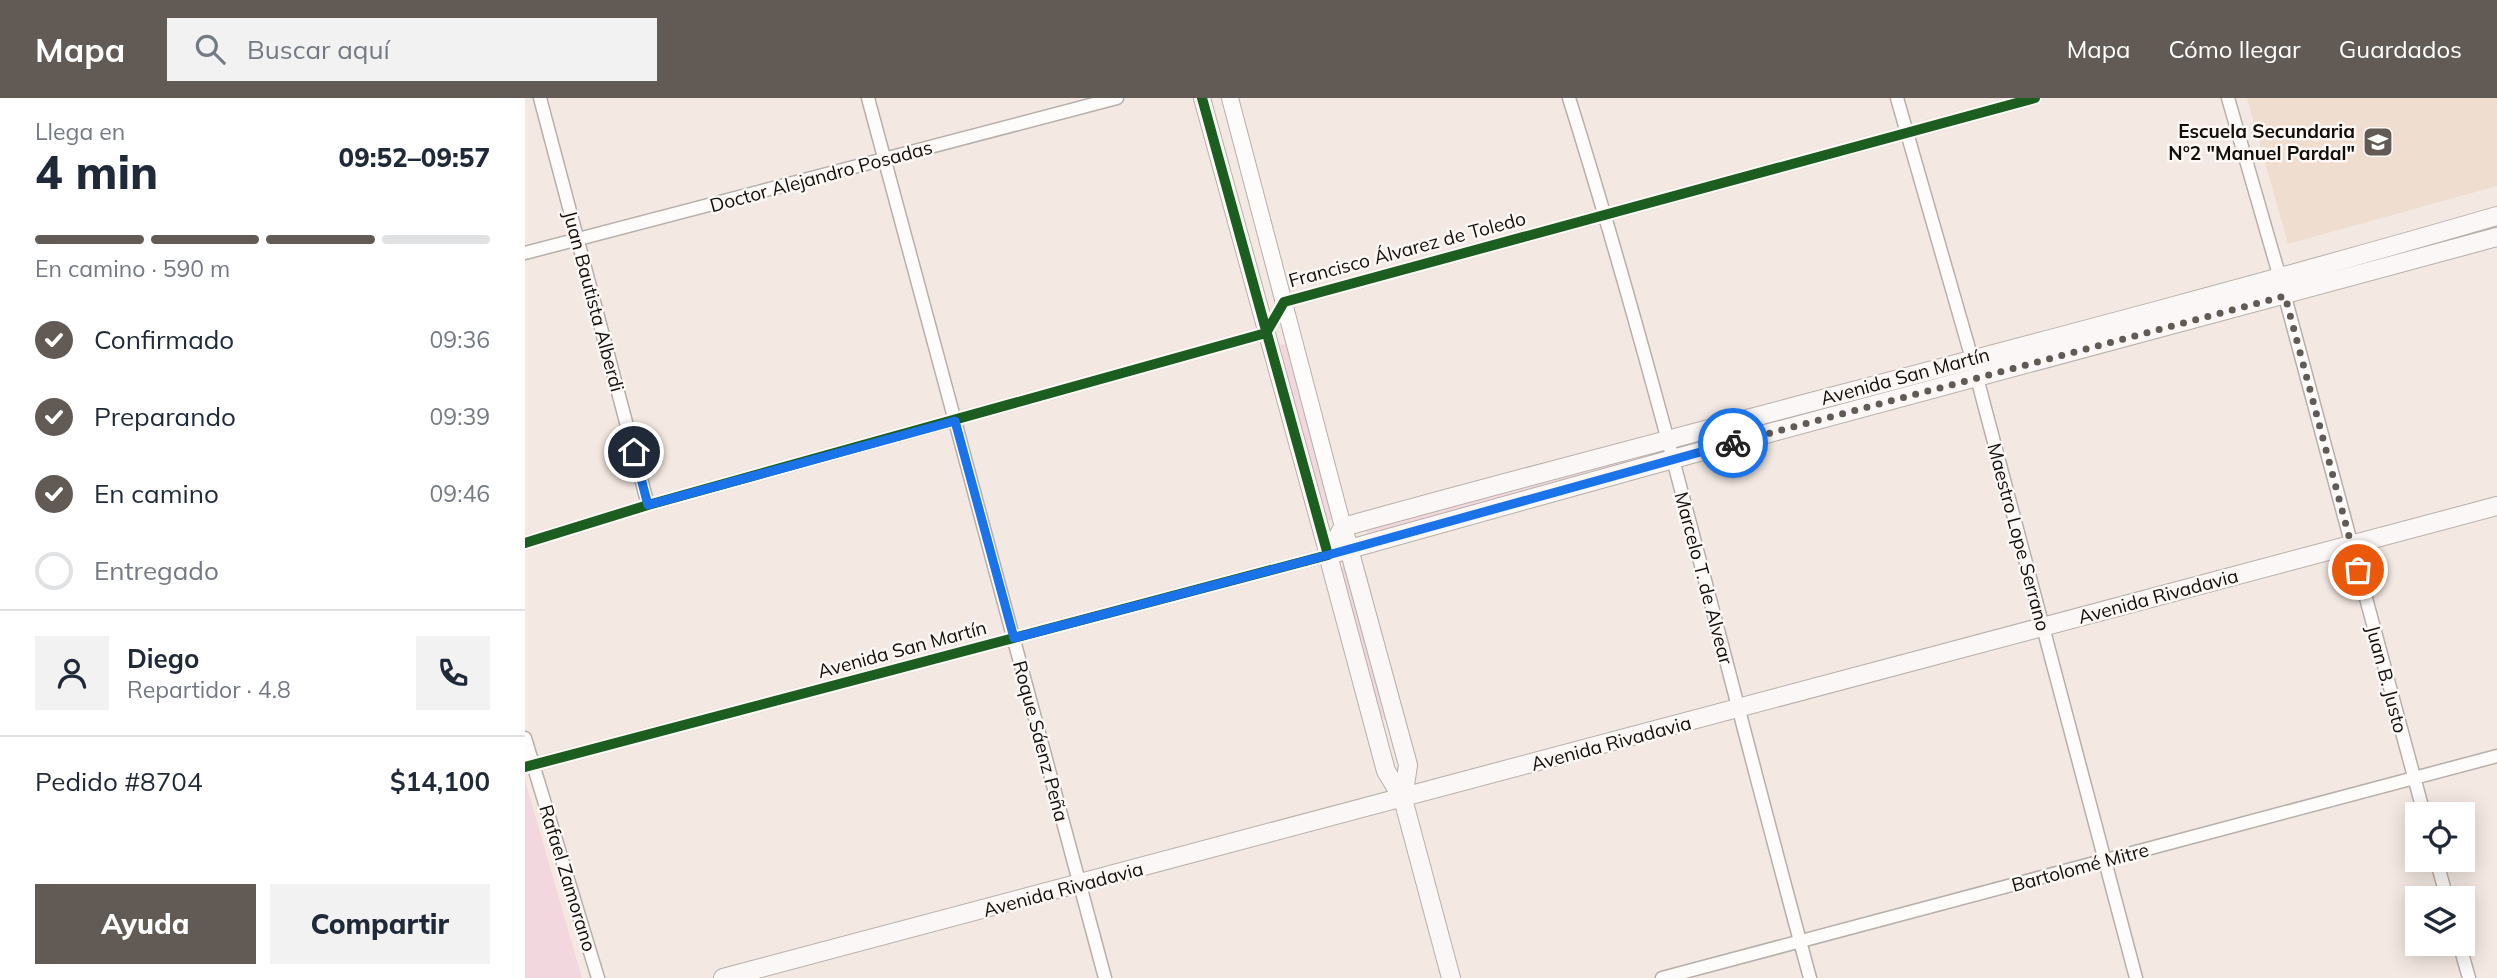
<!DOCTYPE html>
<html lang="es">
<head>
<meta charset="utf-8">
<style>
  :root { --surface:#fff; --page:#f2f2f3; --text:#1f2937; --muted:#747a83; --line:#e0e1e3; --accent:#625b55 }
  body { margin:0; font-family:Mulish,sans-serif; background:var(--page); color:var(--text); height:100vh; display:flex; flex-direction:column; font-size:26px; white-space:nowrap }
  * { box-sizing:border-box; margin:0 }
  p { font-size:23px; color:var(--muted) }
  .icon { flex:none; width:38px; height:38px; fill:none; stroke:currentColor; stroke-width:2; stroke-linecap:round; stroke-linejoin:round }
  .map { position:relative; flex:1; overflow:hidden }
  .panel { display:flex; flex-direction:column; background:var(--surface); width:525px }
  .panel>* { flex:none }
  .tools { position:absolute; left:1880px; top:704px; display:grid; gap:14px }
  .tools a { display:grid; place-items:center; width:70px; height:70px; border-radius:0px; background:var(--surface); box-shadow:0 4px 18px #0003; font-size:35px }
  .pin { position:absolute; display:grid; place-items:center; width:60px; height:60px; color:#fff; margin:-30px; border:4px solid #fff; border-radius:50%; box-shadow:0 2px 7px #0007 }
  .courier { position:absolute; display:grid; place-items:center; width:70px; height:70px; margin:-35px; border:5px solid #1a73e8; border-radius:50%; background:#fff; color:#222; box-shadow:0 2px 9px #0007 }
  .overview em { font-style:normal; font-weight:800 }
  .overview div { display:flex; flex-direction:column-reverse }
  .overview { display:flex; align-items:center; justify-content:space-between; height:119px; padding:0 35px }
  h1 { font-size:46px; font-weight:800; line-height:52px }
  .bar { display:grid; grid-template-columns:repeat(4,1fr); gap:10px 7px; align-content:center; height:84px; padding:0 35px }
  .bar i { height:9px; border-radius:5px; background:var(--line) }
  .bar .selected { background:var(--accent) }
  .bar p { grid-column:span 4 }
  .line { display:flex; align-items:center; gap:18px; padding:0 35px; border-top:2px solid var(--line) }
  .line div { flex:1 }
  .round { display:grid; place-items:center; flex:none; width:74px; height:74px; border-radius:0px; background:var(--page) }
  ol { padding:0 35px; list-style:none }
  li { display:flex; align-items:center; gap:21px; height:77px }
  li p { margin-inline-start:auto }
  li .icon { padding:7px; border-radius:50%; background:var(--accent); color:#fff; stroke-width:4 }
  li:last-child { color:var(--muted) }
  li i { width:38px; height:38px; border:4px solid var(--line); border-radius:50% }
  .action { display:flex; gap:14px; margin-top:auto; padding:14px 35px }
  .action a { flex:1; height:80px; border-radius:0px; background:var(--accent); color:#fff; font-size:28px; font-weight:800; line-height:80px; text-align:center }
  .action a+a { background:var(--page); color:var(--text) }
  header { display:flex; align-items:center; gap:42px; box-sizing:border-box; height:98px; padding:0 35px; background:var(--accent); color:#fff }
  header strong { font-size:33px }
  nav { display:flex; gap:38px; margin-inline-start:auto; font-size:24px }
  .search { width:490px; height:63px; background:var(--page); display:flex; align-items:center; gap:18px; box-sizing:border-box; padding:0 24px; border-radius:0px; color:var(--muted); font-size:26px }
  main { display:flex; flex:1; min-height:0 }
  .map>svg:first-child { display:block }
</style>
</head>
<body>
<header>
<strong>Mapa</strong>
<div class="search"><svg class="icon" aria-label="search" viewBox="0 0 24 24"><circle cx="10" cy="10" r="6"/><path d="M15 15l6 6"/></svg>Buscar aquí</div>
<nav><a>Mapa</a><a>Cómo llegar</a><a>Guardados</a></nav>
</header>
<main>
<section class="panel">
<div class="overview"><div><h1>4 min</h1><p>Llega en</p></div><em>09:52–09:57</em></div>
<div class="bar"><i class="selected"></i><i class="selected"></i><i class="selected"></i><i></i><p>En camino · 590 m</p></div>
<ol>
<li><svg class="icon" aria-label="check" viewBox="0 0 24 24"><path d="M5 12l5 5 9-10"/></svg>Confirmado<p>09:36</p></li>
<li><svg class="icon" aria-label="check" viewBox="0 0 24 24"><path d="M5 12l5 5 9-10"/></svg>Preparando<p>09:39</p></li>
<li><svg class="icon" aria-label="check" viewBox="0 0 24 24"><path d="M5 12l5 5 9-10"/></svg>En camino<p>09:46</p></li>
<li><i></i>Entregado</li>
</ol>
<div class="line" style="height:126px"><a class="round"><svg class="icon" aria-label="person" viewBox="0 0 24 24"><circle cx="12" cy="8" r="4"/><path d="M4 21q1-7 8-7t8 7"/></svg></a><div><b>Diego</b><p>Repartidor · 4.8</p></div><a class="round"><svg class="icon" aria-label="phone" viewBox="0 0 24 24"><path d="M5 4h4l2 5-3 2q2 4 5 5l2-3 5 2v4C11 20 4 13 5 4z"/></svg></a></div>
<div class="line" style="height:91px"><div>Pedido #8704</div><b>$14,100</b></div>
<div class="action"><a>Ayuda</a><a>Compartir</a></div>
</section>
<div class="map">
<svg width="1972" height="880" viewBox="0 0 1972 880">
  <rect width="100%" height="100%" fill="#f4e9e2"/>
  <path fill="#efddd0" d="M1722 0H1972V88L1763 146Z"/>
  <path fill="#f2d8de" d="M764 245 811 421 799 424 752 248Z
    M1418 277 1420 281 1156 352 1155 347Z
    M1104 362 1105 366 842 437 841 432Z
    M825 467 864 626 853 615 814 470Z
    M0 682 57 880H0Z"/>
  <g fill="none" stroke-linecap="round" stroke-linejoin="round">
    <g stroke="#b7afa9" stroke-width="15">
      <path id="minor" d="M15 0 123 407
        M343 0 580 880
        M1044 0C1135 290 1205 587 1285 880
        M1372 0 1447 261 1611 880
        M1703 0 1755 180 1899 716
        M0 155 592 0
        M0 445 123 407 741 235 759 204 1510 0
        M0 640 73 880
        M0 669 803 457
        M1911 761 1922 800
        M1934 845 1944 880
        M1137 880 1972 658"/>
    </g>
    <g stroke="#b7afa9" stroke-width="18">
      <path id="tertiary" d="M677 0 803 457
        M705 0 818 429"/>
    </g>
    <g stroke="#b7afa9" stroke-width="20">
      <path id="secondary" d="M821 440 883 667 878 701
        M803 457 818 429C1202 323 1589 229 1972 118
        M803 457 1148 361 1972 139
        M803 457 861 673 878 701 926 880
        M198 880 1972 408"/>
    </g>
    <use href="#minor" stroke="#fdfcfb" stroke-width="12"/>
    <use href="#tertiary" stroke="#fdfcfb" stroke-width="16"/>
    <use href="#secondary" stroke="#fbf7f6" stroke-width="18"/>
    <g stroke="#fcf8f6" stroke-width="15">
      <path id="cycleway" d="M0 445 123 407 741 235 759 204 1510 0
        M0 669 803 457 677 0"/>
    </g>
    <use href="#cycleway" stroke="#1b5e20" stroke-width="10"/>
  </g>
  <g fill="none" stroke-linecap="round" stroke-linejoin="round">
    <path stroke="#625b55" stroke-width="7" stroke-dasharray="0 12.6" d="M1208 345 1760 198 1833 472"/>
    <path stroke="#1a73e8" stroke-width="9" d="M109 354 123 407 430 323 489 540 803 457 1208 345"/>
  </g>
  <defs>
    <g id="school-square" transform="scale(1.575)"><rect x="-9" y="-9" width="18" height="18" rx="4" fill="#625b55" stroke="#fcf8f6"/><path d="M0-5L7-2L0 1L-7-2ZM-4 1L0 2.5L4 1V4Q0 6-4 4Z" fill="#fff"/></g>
  </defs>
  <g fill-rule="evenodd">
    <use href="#school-square" x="1853" y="44"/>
  </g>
  <g text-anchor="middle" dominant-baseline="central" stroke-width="5" stroke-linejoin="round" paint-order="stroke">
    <g font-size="19" font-weight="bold" fill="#140e09" stroke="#fcf8f6" text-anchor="end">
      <text x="1830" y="33">Escuela Secundaria<tspan x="1830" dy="22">N°2 "Manuel Pardal"</tspan></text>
    </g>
    <g font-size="19" fill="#140e09" stroke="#fcf8f6">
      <text transform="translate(296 78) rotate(-15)">Doctor Alejandro Posadas</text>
      <text transform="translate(882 151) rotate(-15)">Francisco Álvarez de Toledo</text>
      <text transform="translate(69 203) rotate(75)">Juan Bautista Alberdi</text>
      <text transform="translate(1380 278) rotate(-15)">Avenida San Martín</text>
      <text transform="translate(1494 439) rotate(75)">Maestro Lope Serrano</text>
      <text transform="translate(1179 480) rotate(75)">Marcelo T. de Alvear</text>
      <text transform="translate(1633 498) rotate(-15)">Avenida Rivadavia</text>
      <text transform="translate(377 551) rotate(-15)">Avenida San Martín</text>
      <text transform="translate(1862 581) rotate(75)">Juan B. Justo</text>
      <text transform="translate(516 643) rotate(75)">Roque Sáenz Peña</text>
      <text transform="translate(1086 645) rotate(-15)">Avenida Rivadavia</text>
      <text transform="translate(1555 769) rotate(-15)">Bartolomé Mitre</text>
      <text transform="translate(43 780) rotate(73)">Rafael Zamorano</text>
      <text transform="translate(538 791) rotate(-15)">Avenida Rivadavia</text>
    </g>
  </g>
</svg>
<div class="tools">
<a><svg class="icon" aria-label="locate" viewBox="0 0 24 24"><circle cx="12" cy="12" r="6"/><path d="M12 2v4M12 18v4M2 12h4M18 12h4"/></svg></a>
<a><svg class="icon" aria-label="layers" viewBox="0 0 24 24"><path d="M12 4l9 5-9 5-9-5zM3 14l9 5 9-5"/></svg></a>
</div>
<div class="pin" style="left:1833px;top:472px;background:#ea580c"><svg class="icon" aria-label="bag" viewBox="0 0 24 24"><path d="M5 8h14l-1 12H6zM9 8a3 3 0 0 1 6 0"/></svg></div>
<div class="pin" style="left:109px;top:354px;background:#1f2937"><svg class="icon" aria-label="home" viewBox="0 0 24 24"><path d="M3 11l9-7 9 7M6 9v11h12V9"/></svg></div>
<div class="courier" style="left:1208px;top:345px"><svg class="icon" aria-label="bike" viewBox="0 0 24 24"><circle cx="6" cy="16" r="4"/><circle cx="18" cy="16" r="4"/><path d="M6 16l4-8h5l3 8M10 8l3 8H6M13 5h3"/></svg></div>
</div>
</main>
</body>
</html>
